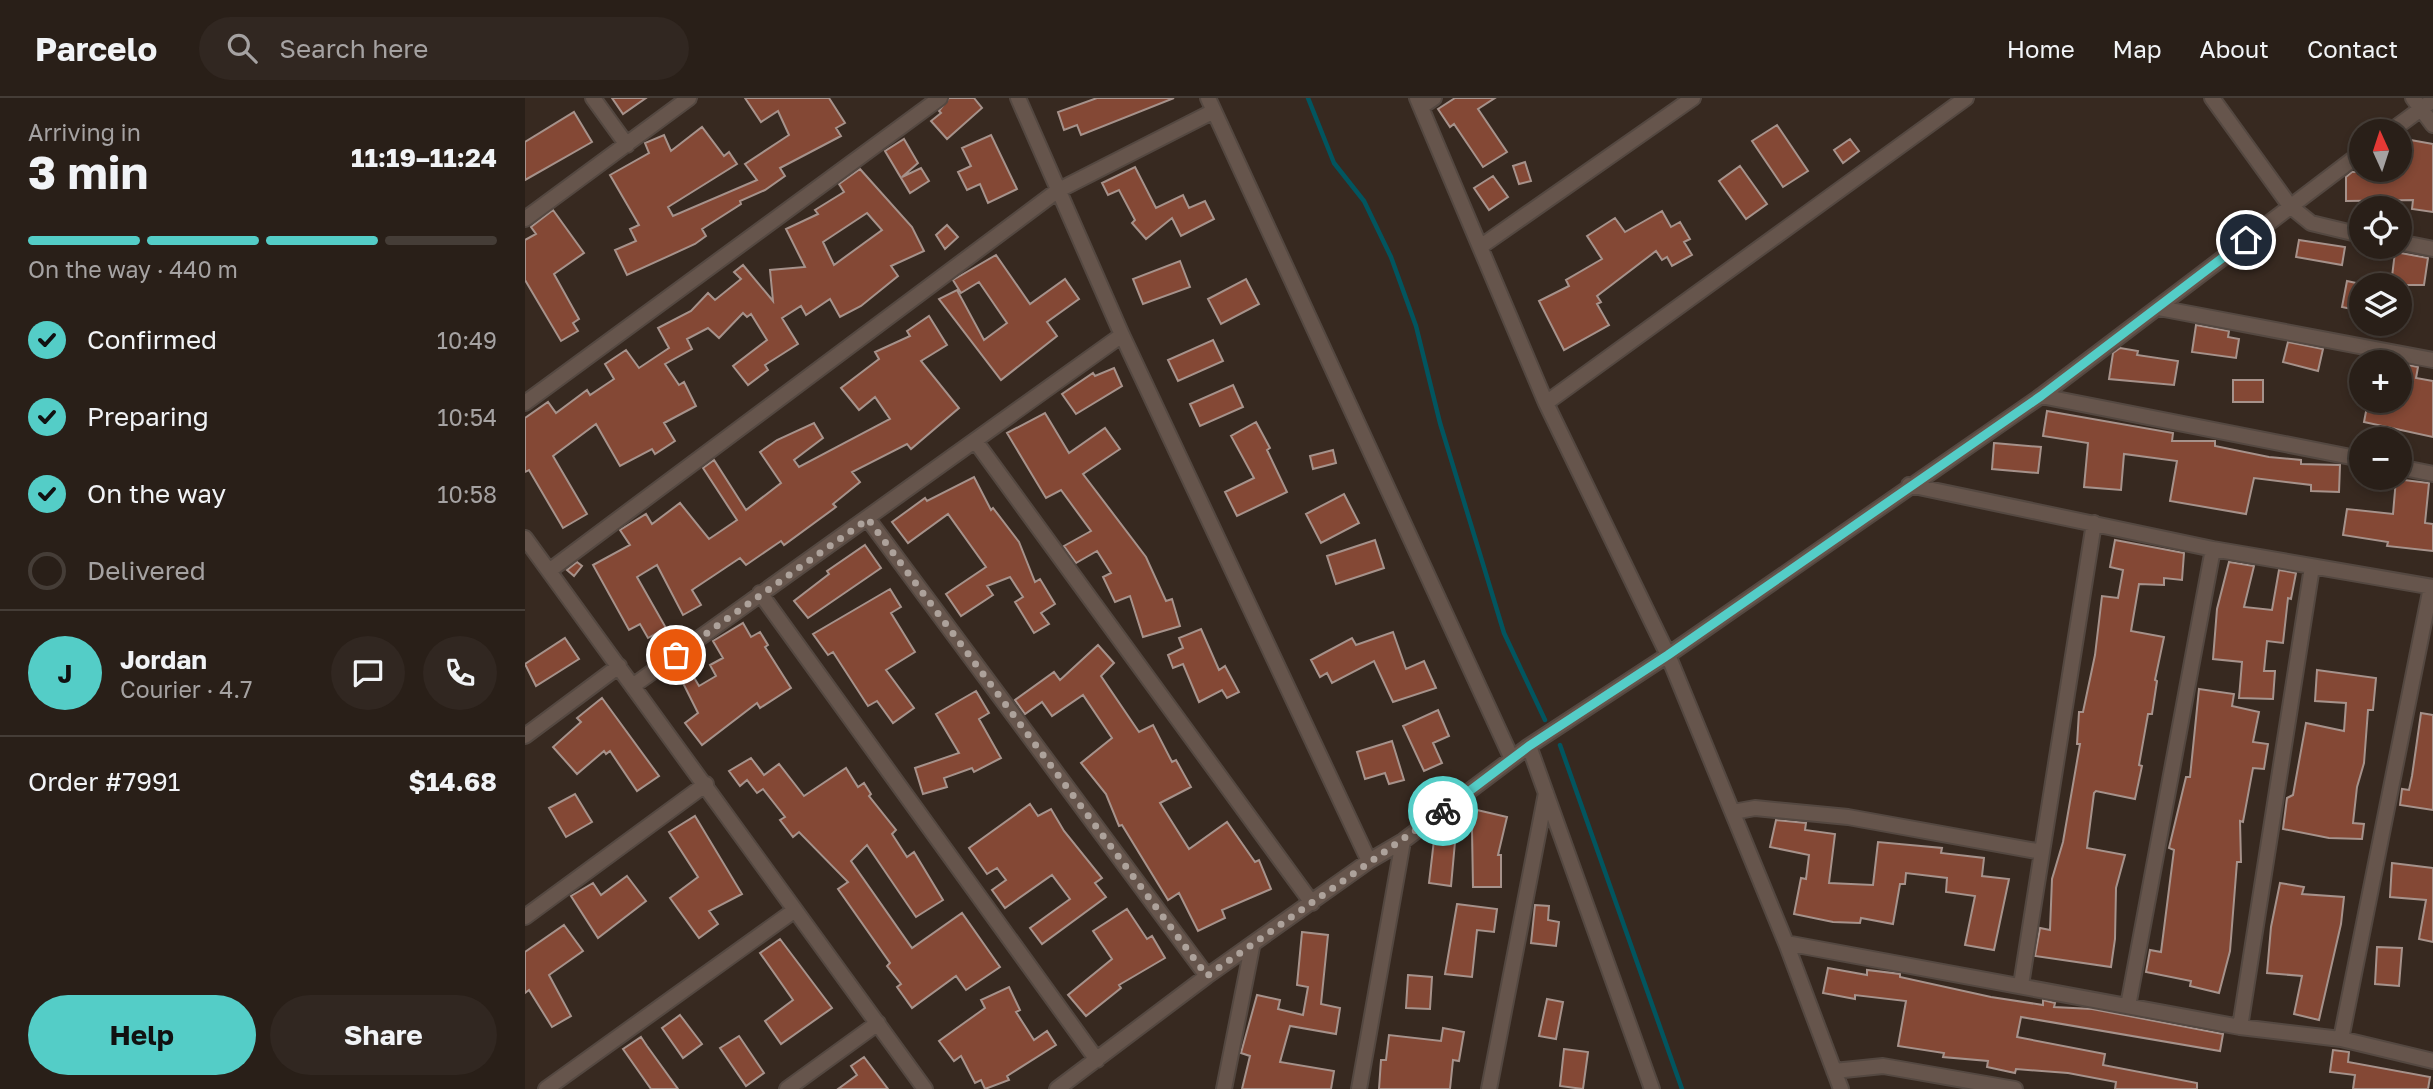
<!DOCTYPE html>
<html lang="en">
<head>
<meta charset="utf-8">
<style>
  :root { --surface:#291f18; --page:#312721; --text:#f1f3f6; --muted:#a5a2a2; --line:#453d37; --accent:#54cdc7 }
  body { margin:0; font-family:"Golos Text",sans-serif; background:var(--page); color:var(--text); height:100vh; display:flex; flex-direction:column; font-size:26px; white-space:nowrap }
  * { box-sizing:border-box; margin:0 }
  p { font-size:23px; color:var(--muted) }
  .icon { flex:none; width:38px; height:38px; fill:none; stroke:currentColor; stroke-width:2; stroke-linecap:round; stroke-linejoin:round }
  .map { position:relative; flex:1; overflow:hidden }
  .drawer { display:flex; flex-direction:column; background:var(--surface); width:525px }
  .drawer>* { flex:none }
  .needle { width:46px; rotate:357deg }
  .tools { position:absolute; left:1824px; top:21px; display:grid; gap:14px }
  .tools a { display:grid; place-items:center; width:63px; height:63px; border-radius:50%; background:var(--surface); box-shadow:0 4px 10px #0003,0 0 0 2px var(--line); font-size:35px }
  .pin { position:absolute; display:grid; place-items:center; width:60px; height:60px; color:#fff; margin:-30px; border:4px solid #fff; border-radius:50%; box-shadow:0 2px 7px #0007 }
  .courier { position:absolute; display:grid; place-items:center; width:70px; height:70px; margin:-35px; border:5px solid #54cdc7; border-radius:50%; background:#fff; color:#222; box-shadow:0 2px 9px #0007 }
  .headline em { font-style:normal; font-weight:700 }
  .headline div { display:flex; flex-direction:column-reverse }
  .headline { display:flex; align-items:center; justify-content:space-between; height:119px; padding:0 28px }
  h1 { font-size:46px; font-weight:700; line-height:52px }
  .bar { display:grid; grid-template-columns:repeat(4,1fr); gap:10px 7px; align-content:center; height:84px; padding:0 28px }
  .bar i { height:9px; border-radius:5px; background:var(--line) }
  .bar .active { background:var(--accent) }
  .bar p { grid-column:span 4 }
  .line { display:flex; align-items:center; gap:18px; padding:0 28px; border-top:2px solid var(--line) }
  .line div { flex:1 }
  .round { display:grid; place-items:center; flex:none; width:74px; height:74px; border-radius:37px; background:var(--page) }
  ol { padding:0 28px; list-style:none }
  li { display:flex; align-items:center; gap:21px; height:77px }
  li p { margin-inline-start:auto }
  li .icon { padding:7px; border-radius:50%; background:var(--accent); color:#111; stroke-width:4 }
  li:last-child { color:var(--muted) }
  li i { width:38px; height:38px; border:4px solid var(--line); border-radius:50% }
  .action { display:flex; gap:14px; margin-top:auto; padding:14px 28px }
  .action a { flex:1; height:80px; border-radius:42px; background:var(--accent); color:#111; font-size:28px; font-weight:700; line-height:80px; text-align:center }
  .action a+a { background:var(--page); color:var(--text) }
  header { display:flex; align-items:center; gap:42px; box-sizing:border-box; height:98px; padding:0 35px; background:var(--surface); border-bottom:2px solid var(--line) }
  header strong { font-size:33px }
  nav { display:flex; gap:38px; margin-inline-start:auto; font-size:24px }
  .search { width:490px; height:63px; background:var(--page); display:flex; align-items:center; gap:18px; box-sizing:border-box; padding:0 24px; border-radius:38px; color:var(--muted); font-size:26px }
  main { display:flex; flex:1; min-height:0 }
  .map>svg:first-child { display:block }
</style>
</head>
<body>
<header>
<strong>Parcelo</strong>
<div class="search"><svg class="icon" aria-label="search" viewBox="0 0 24 24"><circle cx="10" cy="10" r="6"/><path d="M15 15l6 6"/></svg>Search here</div>
<nav><a>Home</a><a>Map</a><a>About</a><a>Contact</a></nav>
</header>
<main>
<section class="drawer">
<div class="headline"><div><h1>3 min</h1><p>Arriving in</p></div><em>11:19–11:24</em></div>
<div class="bar"><i class="active"></i><i class="active"></i><i class="active"></i><i></i><p>On the way · 440 m</p></div>
<ol>
<li><svg class="icon" aria-label="check" viewBox="0 0 24 24"><path d="M5 12l5 5 9-10"/></svg>Confirmed<p>10:49</p></li>
<li><svg class="icon" aria-label="check" viewBox="0 0 24 24"><path d="M5 12l5 5 9-10"/></svg>Preparing<p>10:54</p></li>
<li><svg class="icon" aria-label="check" viewBox="0 0 24 24"><path d="M5 12l5 5 9-10"/></svg>On the way<p>10:58</p></li>
<li><i></i>Delivered</li>
</ol>
<div class="line" style="height:126px"><b class="round" style="background:var(--accent);color:#111">J</b><div><b>Jordan</b><p>Courier · 4.7</p></div><a class="round"><svg class="icon" aria-label="chat" viewBox="0 0 24 24"><path d="M4 5h16v11H9l-5 4z"/></svg></a><a class="round"><svg class="icon" aria-label="phone" viewBox="0 0 24 24"><path d="M5 4h4l2 5-3 2q2 4 5 5l2-3 5 2v4C11 20 4 13 5 4z"/></svg></a></div>
<div class="line" style="height:91px"><div>Order #7991</div><b>$14.68</b></div>
<div class="action"><a>Help</a><a>Share</a></div>
</section>
<div class="map">
<svg width="1908" height="991" viewBox="0 0 1908 991">
  <rect width="100%" height="100%" fill="#372920"/>
  <g fill="none" stroke-linecap="round" stroke-linejoin="round">
    <path stroke="#02555f" stroke-width="4.5" d="M783 0 809 65 839 103 866 159 891 228 915 325 979 535 1020 622
      M1035 647 1157 991"/>
  </g>
  <path fill="#844835" stroke="#a6928b" stroke-width="2" fill-rule="evenodd" d="M87 0H121L98 16Z
    M220 0H304L320 25 311 30 316 38 255 70 260 78 240 92 215 103 216 106 177 131 181 138 170 146 102 177 90 152 111 143 105 131 114 127 85 77 124 55 120 45 139 37 146 53 177 29 199 58 204 54 212 66 143 109 148 118 232 82 220 66 264 37 253 13 236 24Z
    M424 0H449L457 10 422 41 406 23 416 15 414 13Z
    M572 0H649L556 37 552 27 539 32 533 14Z
    M930 0H970L953 11 982 54 958 69 929 26 925 29 913 11Z
    M49 14 67 44 0 82V44Z
    M1252 27 1283 73 1258 89 1227 43Z
    M466 37 492 91 463 105 455 86 442 92 433 74 446 68 437 50Z
    M379 41 393 65 377 79 396 70 404 83 385 95 360 53Z
    M1325 41 1334 53 1318 65 1309 52Z
    M1880 41 1908 46V114L1887 111 1888 102 1821 103V79L1827 74 1874 73Z
    M1000 64 1006 83 994 86 988 68Z
    M1215 68 1242 106 1221 121 1194 83Z
    M610 69 631 110 658 97 664 110 680 103 689 121 656 138 647 120 621 141 607 125 610 122 594 92 583 97 577 85Z
    M335 71 387 129 399 153 366 168 373 178 336 208 315 219 305 201 281 217 276 208 257 220 273 246 240 267 243 272 223 287 208 268 242 242 226 216 222 219 218 215 194 240 183 230 162 241 167 251 140 266 154 287 159 284 171 308 139 325 150 343 130 356 127 351 95 368 71 326 28 358 62 416 38 430 4 372 0 374V320L23 304 31 315 62 292 65 297 89 281 80 266 101 252 114 270 144 250 133 230 166 213 183 195 190 202 216 181 209 174 218 167 248 203 245 172 280 169 261 131 293 116 290 112 319 94 314 86ZM342 115 357 132 309 167 298 144Z
    M968 78 983 99 964 112 949 90Z
    M28 112 59 155 29 176 54 221 48 225 53 233 36 243 0 182V142L11 136 6 129Z
    M1137 113 1146 129 1155 124 1165 141 1159 144 1167 157 1147 168 1142 159 1137 162 1131 153 1072 198 1076 204 1072 206 1084 227 1039 252 1014 203 1044 188 1041 182 1077 161 1062 138 1090 120 1100 134Z
    M422 127 433 139 420 151 411 137Z
    M1774 142 1820 149 1817 167 1771 159Z
    M1870 154 1903 160 1899 187H1866Z
    M471 157 505 206 540 181 554 201 522 224 532 238 476 282 414 201 432 192 459 242 482 225 454 184 436 195 428 182Z
    M655 163 665 189 618 206 608 181Z
    M721 181 734 206 696 226 683 201Z
    M1822 183 1836 186V213L1817 209Z
    M404 218 422 247 396 263 434 310 386 351 382 346 327 374 335 384 308 406 311 409 259 447 256 443 221 467 215 460 167 492 176 507 158 517 132 467 112 479 141 530 123 540 115 526 104 532 68 467 105 447 95 432 121 416 127 426 155 405 184 441 212 422 178 370 189 362 221 412 256 385 235 354 252 342 289 325 298 340 269 362 274 369 365 321 350 299 334 312 316 290 354 261 350 254 385 238 382 233Z
    M1671 227 1704 233 1703 239 1714 241 1711 260 1667 254Z
    M688 242 698 263 653 283 643 262Z
    M1763 244 1798 251 1793 273 1758 264Z
    M1595 250 1613 253 1612 257 1653 263 1649 287 1584 281 1588 255Z
    M1874 265 1893 269 1891 280 1908 283V339L1839 324 1843 303H1874Z
    M589 270 597 288 551 316 537 296 568 275 570 278Z
    M1708 282H1738V304H1708Z
    M708 287 718 309 675 328 665 306Z
    M1522 313 1648 335 1647 343H1690V348L1744 359 1776 362V366L1815 367 1814 394 1786 393V387L1729 380 1721 416 1645 403 1652 363 1599 356 1596 392 1559 389 1563 345 1518 338Z
    M520 315 544 355 580 330 595 351 558 376 621 459 641 503 647 501 655 528 618 539 605 498 590 504 578 479 586 475 572 453 551 465 539 448 566 433 536 392 521 400 482 335Z
    M731 324 745 350 742 352 762 394 712 418 700 394 729 380 706 338Z
    M1469 345 1516 349 1513 375 1467 371Z
    M808 352 811 365 788 371 785 358Z
    M449 379 466 412 468 410 494 444 510 484 515 481 530 506 516 515 524 526 509 535 490 504 498 499 485 479 462 488 468 497 436 518 421 496 461 469 423 416 383 445 367 424 400 400 402 403Z
    M1871 381 1904 385 1900 425 1908 426V453L1862 448 1863 444 1818 437 1822 411 1868 416Z
    M819 396 834 425 796 445 781 416Z
    M850 442 859 470 811 486 802 458Z
    M1590 442 1659 455 1657 482 1639 480V487L1614 486 1606 533 1639 539 1630 582 1632 583 1627 616H1623L1614 667 1617 668 1610 701 1571 693 1569 695 1562 750 1600 757 1591 790 1590 841 1586 869 1510 858 1515 830 1525 832 1527 781 1538 744 1555 646H1552L1554 614H1558L1570 557 1577 498 1593 500 1598 472 1585 469Z
    M340 447 356 470 283 520 269 503 304 476 302 473Z
    M52 464 57 468 49 478 42 472Z
    M1704 464 1729 468 1719 509 1747 512 1754 472 1771 475 1766 501 1763 500 1758 545 1742 543 1739 573H1750L1748 601 1714 600 1717 564 1688 561 1692 511Z
    M365 491 376 509 366 515 390 554 361 572 389 610 368 625 352 603 343 608 308 554 303 557 288 536Z
    M218 525 226 539 235 534 243 547 240 549 266 590 235 610 232 605 177 647 160 625 173 615 156 581 167 576 174 588 191 578 185 567 198 560 188 543Z
    M676 531 694 572 700 568 714 594 702 600 697 592 674 604 658 566 648 570 643 557 658 550 654 540Z
    M868 534 881 571 899 563 911 590 868 604 849 563 807 585 802 575 795 579 786 562 827 540 831 547Z
    M40 540 54 561 11 588 0 566Z
    M573 547 589 565 576 578 614 634 628 627 647 664 651 662 666 689 635 705 664 751 702 724 730 764 734 762 746 791 697 812 700 820 673 833 654 795 643 802 597 727 594 728 581 696 556 665 587 640 558 597 527 618 517 604 500 616 490 602 529 574 535 582Z
    M1792 572 1851 580 1848 612H1843L1839 665 1832 689 1828 725 1839 726 1837 741 1804 740 1758 731 1762 700 1768 697 1781 625 1819 633 1821 605 1790 603Z
    M1674 591 1709 596 1707 608 1734 614 1728 644 1743 646 1739 671 1728 670 1718 724 1715 723 1716 764H1712L1705 853 1694 895 1665 888 1666 883 1621 874 1625 852 1636 854 1649 752 1644 750 1661 679H1665Z
    M451 593 464 615 454 621 476 660 449 674 447 670 419 680 422 689 398 696 390 670 434 655 411 616Z
    M77 600 134 678 112 693 85 653 81 656 79 653 52 676 28 649 56 624 52 620Z
    M913 612 924 638 908 645 917 665 899 673 878 628Z
    M1896 615 1908 617V712L1875 707 1877 691 1884 692 1887 678Z
    M867 643 879 682 864 686 860 675 840 681 832 654Z
    M226 660 239 677 254 666 279 698 321 670 333 689 339 685 346 696 344 698 371 732 367 736 382 759 389 754 418 802 391 819 342 747 326 763 387 850 437 815 475 869 441 892 431 878 387 910 372 889 376 886 362 868 365 865 313 791 323 784 274 734 268 739 255 722 260 719 238 691 232 695 222 682 215 688 204 673Z
    M50 696 67 724 41 739 24 710Z
    M505 706 513 718 526 711 539 733 577 780 570 785 581 799 517 846 505 830 545 801 527 777 480 810 467 792 481 782 472 770 462 776 444 750Z
    M952 712 982 719 973 757H976V789H948L947 732Z
    M170 718 217 796 184 813 193 826 174 840 145 800 173 779 144 734Z
    M1251 722 1281 725 1280 732 1310 736 1304 785 1348 787 1353 744 1417 750 1416 755 1459 760 1457 778 1484 781 1469 852 1440 847 1450 798 1421 794 1422 780 1381 775 1380 786H1375L1368 826 1336 820 1335 825 1308 824 1269 816 1276 780 1281 781 1284 757 1245 749Z
    M909 742 930 744 926 788 904 785Z
    M1867 765 1908 770V844L1894 841 1901 802 1865 799Z
    M102 778 121 803 73 840 46 798 68 785 76 797Z
    M1755 785 1779 789 1777 796 1819 799 1816 826 1794 922 1769 916 1777 878 1742 875 1746 829Z
    M932 806 972 811 969 834 952 832 947 879 920 876Z
    M1010 807 1024 808 1023 822 1034 824 1031 848 1006 845Z
    M602 811 622 841 627 838 640 860 594 887 596 890 561 918 543 897 587 861 568 833Z
    M39 827 58 853 24 877 46 918 27 929 4 892 0 895V854Z
    M777 834 803 837 796 906 815 910 811 936 765 928 755 964 809 973 806 991H717L725 958 716 955 732 897 755 902 753 911 778 917 783 889 772 887Z
    M255 841 307 910 256 946 240 923 268 902 235 855Z
    M1852 849 1877 850 1874 888 1850 886Z
    M1303 870 1342 877V872L1375 876V879L1466 899 1518 907V902L1530 905 1529 909 1567 911 1698 936 1695 953 1496 919 1492 939 1580 956 1578 967 1672 985V991H1590L1591 984 1543 975 1491 971 1490 975 1462 969 1463 963 1418 959 1419 955 1373 948 1381 903 1330 897V901L1298 895Z
    M883 877 907 879 905 911 881 910Z
    M484 889 495 912 491 914 509 942 522 933 531 947 482 978 484 982 460 991 456 982 450 985 436 958 429 963 414 943 460 910 456 902Z
    M1022 901 1038 904 1031 941 1014 938Z
    M155 917 177 946 158 960 137 930Z
    M918 930 939 934 934 963 928 962 925 991H854L856 962H861L864 937 916 943Z
    M214 938 239 975 221 988 195 950Z
    M116 939 122 948 153 991H126L98 951Z
    M1039 951 1063 954 1058 991 1035 988Z
    M1808 952 1824 954 1823 964 1905 979 1903 991H1828L1830 977 1805 974Z
    M339 959 363 991H313L332 977 326 968Z"/>
  <g fill="none" stroke-linecap="round" stroke-linejoin="round">
    <g stroke="#544841" stroke-width="18">
      <path id="minor" d="M68 0 102 47
        M493 0 597 237 844 763
        M683 0 987 661
        M892 0 1021 305 1143 557 1261 845 1316 991
        M1687 0 1765 108 1786 125 1836 137
        M1888 0 1908 27
        M896 9 909 0
        M1866 33 1908 2
        M0 121 164 0
        M1874 144 1908 151
        M955 149 1168 0
        M1634 210 1908 262
        M1516 298 1836 361
        M0 305 415 0
        M1021 305 1441 0
        M451 344 787 805
        M1874 369 1908 376
        M1384 387 1688 451 1908 489
        M343 421 682 878
        M0 440 400 991
        M24 473 532 93 689 13
        M235 495 572 962
        M109 587 597 237
        M0 638 94 568
        M1004 648 1127 991
        M1208 714 1230 710 1323 719 1517 754
        M0 819 181 686
        M1261 845 1715 929 1816 941 1908 963
        M1496 887 1569 425
        M1603 908 1688 451
        M1715 929 1787 469
        M1816 941 1906 489
        M1309 973 1358 968 1490 991
        M21 991 270 812
        M262 991 353 925
        M532 991 682 878 844 763 878 743 1004 648 1143 557 1516 298 1836 55
        M699 991 727 849
        M834 991 878 743
        M964 991 1021 695"/>
    </g>
    <use href="#minor" stroke="#66554c" stroke-width="14"/>
  </g>
  <g fill="none" stroke-linecap="round" stroke-linejoin="round">
    <path stroke="#ada29b" stroke-width="7" stroke-dasharray="0 12.6" d="M151 557 343 421 682 878 918 713"/>
    <path stroke="#54cdc7" stroke-width="9" d="M918 713 1004 648 1143 557 1516 298 1721 142"/>
  </g>
</svg>
<div class="tools">
<a><svg class="needle" viewBox="-14 -14 28 28"><path d="M0-13l5 13h-10z" fill="#e53935"/><path d="M0 13l5-13h-10z" fill="#a5a2a2"/></svg></a>
<a><svg class="icon" aria-label="locate" viewBox="0 0 24 24"><circle cx="12" cy="12" r="6"/><path d="M12 2v4M12 18v4M2 12h4M18 12h4"/></svg></a>
<a><svg class="icon" aria-label="layers" viewBox="0 0 24 24"><path d="M12 4l9 5-9 5-9-5zM3 14l9 5 9-5"/></svg></a>
<a>+</a>
<a>−</a>
</div>
<div class="pin" style="left:151px;top:557px;background:#ea580c"><svg class="icon" aria-label="bag" viewBox="0 0 24 24"><path d="M5 8h14l-1 12H6zM9 8a3 3 0 0 1 6 0"/></svg></div>
<div class="pin" style="left:1721px;top:142px;background:#1f2937"><svg class="icon" aria-label="home" viewBox="0 0 24 24"><path d="M3 11l9-7 9 7M6 9v11h12V9"/></svg></div>
<div class="courier" style="left:918px;top:713px"><svg class="icon" aria-label="bike" viewBox="0 0 24 24"><circle cx="6" cy="16" r="4"/><circle cx="18" cy="16" r="4"/><path d="M6 16l4-8h5l3 8M10 8l3 8H6M13 5h3"/></svg></div>
</div>
</main>
</body>
</html>
